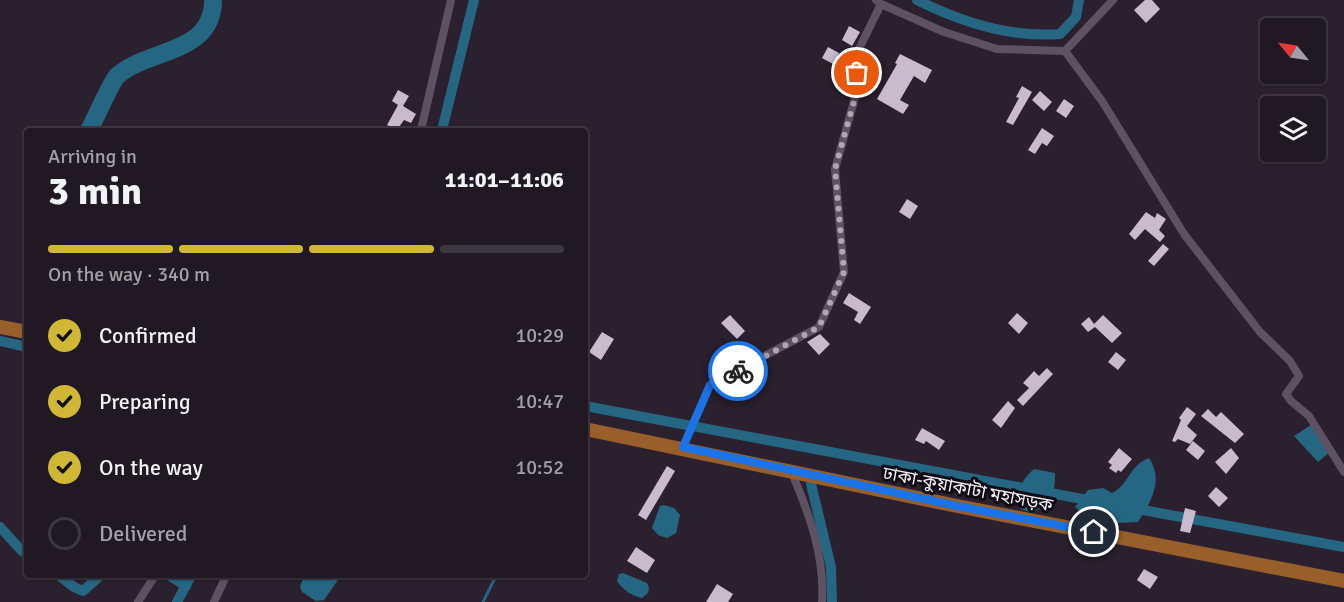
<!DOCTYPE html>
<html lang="en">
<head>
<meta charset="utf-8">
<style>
  :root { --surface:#201822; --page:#2d252f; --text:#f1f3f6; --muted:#a2a0a5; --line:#3d3740; --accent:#d0b736 }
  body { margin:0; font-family:Signika,"Noto Sans Bengali",sans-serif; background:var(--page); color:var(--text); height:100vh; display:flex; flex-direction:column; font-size:22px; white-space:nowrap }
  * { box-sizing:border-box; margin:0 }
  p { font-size:20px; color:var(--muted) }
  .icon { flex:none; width:33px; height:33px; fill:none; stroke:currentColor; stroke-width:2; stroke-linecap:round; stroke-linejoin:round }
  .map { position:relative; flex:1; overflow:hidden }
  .sheet { position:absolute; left:24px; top:128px; width:564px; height:450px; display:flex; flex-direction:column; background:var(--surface); border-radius:6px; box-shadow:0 2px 4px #0004,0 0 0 2px var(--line) }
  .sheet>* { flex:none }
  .needle { width:39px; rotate:300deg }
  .tools { position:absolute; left:1260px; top:18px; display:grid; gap:12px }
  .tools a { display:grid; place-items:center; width:66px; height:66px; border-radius:6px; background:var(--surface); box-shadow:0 2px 4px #0004,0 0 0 2px var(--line); font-size:30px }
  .pin { position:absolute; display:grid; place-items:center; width:51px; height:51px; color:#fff; margin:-26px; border:3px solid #fff; border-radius:50%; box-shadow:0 2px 6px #0007 }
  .courier { position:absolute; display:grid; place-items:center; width:60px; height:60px; margin:-30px; border:4px solid #1a73e8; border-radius:50%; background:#fff; color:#222; box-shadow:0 2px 8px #0007 }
  .headline em { font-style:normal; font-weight:800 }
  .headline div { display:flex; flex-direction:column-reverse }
  .headline { display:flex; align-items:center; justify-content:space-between; height:102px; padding:0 24px }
  h1 { font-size:39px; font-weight:800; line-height:45px }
  .bar { display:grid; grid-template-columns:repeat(4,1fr); gap:9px 6px; align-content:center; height:72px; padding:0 24px }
  .bar i { height:8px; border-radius:4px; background:var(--line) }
  .bar .active { background:var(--accent) }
  .bar p { grid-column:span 4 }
  ol { padding:0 24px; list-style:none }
  li { display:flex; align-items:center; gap:18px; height:66px }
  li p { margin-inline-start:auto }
  li .icon { padding:6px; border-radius:50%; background:var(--accent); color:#111; stroke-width:4 }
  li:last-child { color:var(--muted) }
  li i { width:33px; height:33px; border:3px solid var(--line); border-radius:50% }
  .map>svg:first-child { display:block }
</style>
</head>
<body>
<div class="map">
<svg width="1344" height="602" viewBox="0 0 1344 602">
  <rect width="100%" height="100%" fill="#2b202e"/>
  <path fill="#256782" d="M1311 425 1330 452 1318 462 1294 436Z
    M1149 458C1164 480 1151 502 1138 522L1118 523 1086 516 1075 507 1088 490 1103 488 1112 493C1130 484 1129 465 1149 458Z
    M1034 469 1055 473C1056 493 1050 503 1033 513L1020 509C1014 494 1022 479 1034 469Z
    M664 505 674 508 680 515 676 533 667 538 658 535 652 528 660 506Z
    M623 573 647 583 649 588 648 593 642 598C632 596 623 590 617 581L619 574Z
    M305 575H339L340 577 324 600 316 601 302 592 300 586Z"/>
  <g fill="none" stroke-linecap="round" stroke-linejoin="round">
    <path stroke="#256782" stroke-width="3" d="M483 602 497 574"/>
    <path stroke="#256782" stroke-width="10" d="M917 0C961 22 1011 38 1060 34L1076 17 1079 0
      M442 130 474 0
      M0 341 27 347
      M585 406 1093 501
      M811 484 831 567 832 602
      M1132 508 1344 547
      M0 527 21 550 27 554
      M57 574 74 587 83 591 102 574
      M167 574 186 586
      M177 602 192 574"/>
    <path stroke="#256782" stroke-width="18" d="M89 130C95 120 111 82 117 76 148 48 213 55 213 0"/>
  </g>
  <path fill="#c9bacd" d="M1145 0H1152L1160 9 1146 23 1134 10Z
    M849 26 860 32 852 46 842 40Z
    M828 47 839 53 833 64 822 58Z
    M900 54 932 70 925 83 914 76 900 100 909 105 903 114 877 99 897 64 895 63Z
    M1022 86 1032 92 1013 125 1006 122 1019 98 1016 97Z
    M398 90 409 96 403 106 416 114 411 123 404 120 397 130 387 125 398 105 392 101Z
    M1040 91 1052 102 1044 111 1032 100Z
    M1064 99 1074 106 1066 118 1056 111Z
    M1042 128 1054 136 1047 146 1042 143 1035 154 1028 150Z
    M907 199 918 206 910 219 899 212Z
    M1146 212 1155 218 1157 213 1166 219 1159 230 1165 236 1160 242 1145 229 1135 240 1129 234Z
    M1163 244 1169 249 1154 266 1148 261Z
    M849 293 871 307 860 324 854 320 858 312 843 303Z
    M1017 313 1028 323 1019 334 1008 323Z
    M730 315 745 331 737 339 721 323Z
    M1103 315 1122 333 1112 343 1095 327 1088 332 1081 324 1089 317 1094 324Z
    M602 332 614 339 601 360 589 352Z
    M820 334 830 344 819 355 807 342Z
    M1116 352 1126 360 1118 370 1108 362Z
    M1047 368 1053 374 1023 406 1017 400 1029 388 1023 383 1034 371 1039 376Z
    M1008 401 1015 408 1001 428 992 420Z
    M1187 407 1196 414 1187 426 1197 435 1190 444 1178 439 1175 442 1172 441 1181 420 1179 418Z
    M1208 409 1216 417 1221 412 1244 434 1235 443 1201 416Z
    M922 428 945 441 939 450 926 441 924 444 915 440Z
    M1193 441 1205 451 1198 460 1186 450Z
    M1119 448 1132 459 1121 472 1118 470 1116 473 1109 468 1112 465 1108 462Z
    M1231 448 1239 458 1226 474 1215 462Z
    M667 466 675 471 646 520 638 515Z
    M1216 487 1228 498 1219 507 1208 496Z
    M1185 508 1196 511 1190 533 1180 531Z
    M636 547 655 560 647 573 627 561Z
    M1144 569 1158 577 1150 589 1137 580Z
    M717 584 733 594 728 602H706Z"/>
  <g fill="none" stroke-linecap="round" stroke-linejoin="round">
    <path stroke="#5e5262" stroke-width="8" d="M876 0 881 4 944 32 997 49 1065 51 1113 0
      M1065 51 1102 101 1184 234 1260 332 1290 361 1299 376 1286 394 1291 401 1309 416 1344 472
      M421 130 451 0
      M683 447 710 385 819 327 844 272 835 169 856 94 857 53 881 4
      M791 471C809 513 825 556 822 602
      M138 602 156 574
      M214 602 227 574"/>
    <path stroke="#985f2b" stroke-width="14" d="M0 327 27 332
      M585 429 957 506 1344 581"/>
  </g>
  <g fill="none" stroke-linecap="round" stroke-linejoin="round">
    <path stroke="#b0a7b3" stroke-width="6" stroke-dasharray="0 10.8" d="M738 371 819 327 844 272 835 169 856 94 857 73"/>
    <path stroke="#1a73e8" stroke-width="8" d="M738 371 710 385 683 447 957 506 1094 532"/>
  </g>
  <g text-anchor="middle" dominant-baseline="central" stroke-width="6" stroke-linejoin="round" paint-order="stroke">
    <g font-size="18" fill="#f7f0fa" stroke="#100b12">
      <text transform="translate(968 489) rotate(11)">ঢাকা-কুয়াকাটা মহাসড়ক</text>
    </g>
  </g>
</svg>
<div class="tools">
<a><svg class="needle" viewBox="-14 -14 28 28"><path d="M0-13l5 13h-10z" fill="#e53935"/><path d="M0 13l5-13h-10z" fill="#a2a0a5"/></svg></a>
<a><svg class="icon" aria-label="layers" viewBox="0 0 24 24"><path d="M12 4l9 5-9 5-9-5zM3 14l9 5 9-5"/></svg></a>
</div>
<div class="pin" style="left:857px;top:73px;background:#ea580c"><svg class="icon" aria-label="bag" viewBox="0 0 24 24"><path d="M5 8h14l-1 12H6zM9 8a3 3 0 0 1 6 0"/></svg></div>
<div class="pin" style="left:1094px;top:532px;background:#1f2937"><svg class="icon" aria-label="home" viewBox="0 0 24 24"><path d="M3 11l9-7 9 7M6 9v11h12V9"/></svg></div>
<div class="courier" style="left:738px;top:371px"><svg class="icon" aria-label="bike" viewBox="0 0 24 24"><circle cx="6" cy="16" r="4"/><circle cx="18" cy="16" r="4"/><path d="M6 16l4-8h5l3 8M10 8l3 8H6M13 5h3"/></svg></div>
<section class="sheet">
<div class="headline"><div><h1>3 min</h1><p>Arriving in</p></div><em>11:01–11:06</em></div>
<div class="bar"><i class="active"></i><i class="active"></i><i class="active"></i><i></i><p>On the way · 340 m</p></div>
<ol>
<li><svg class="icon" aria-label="check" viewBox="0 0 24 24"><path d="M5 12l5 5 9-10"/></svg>Confirmed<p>10:29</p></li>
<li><svg class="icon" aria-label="check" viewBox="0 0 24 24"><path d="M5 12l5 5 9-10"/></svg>Preparing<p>10:47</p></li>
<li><svg class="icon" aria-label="check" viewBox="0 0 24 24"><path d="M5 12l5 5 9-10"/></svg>On the way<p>10:52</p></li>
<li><i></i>Delivered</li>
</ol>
</section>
</div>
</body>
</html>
